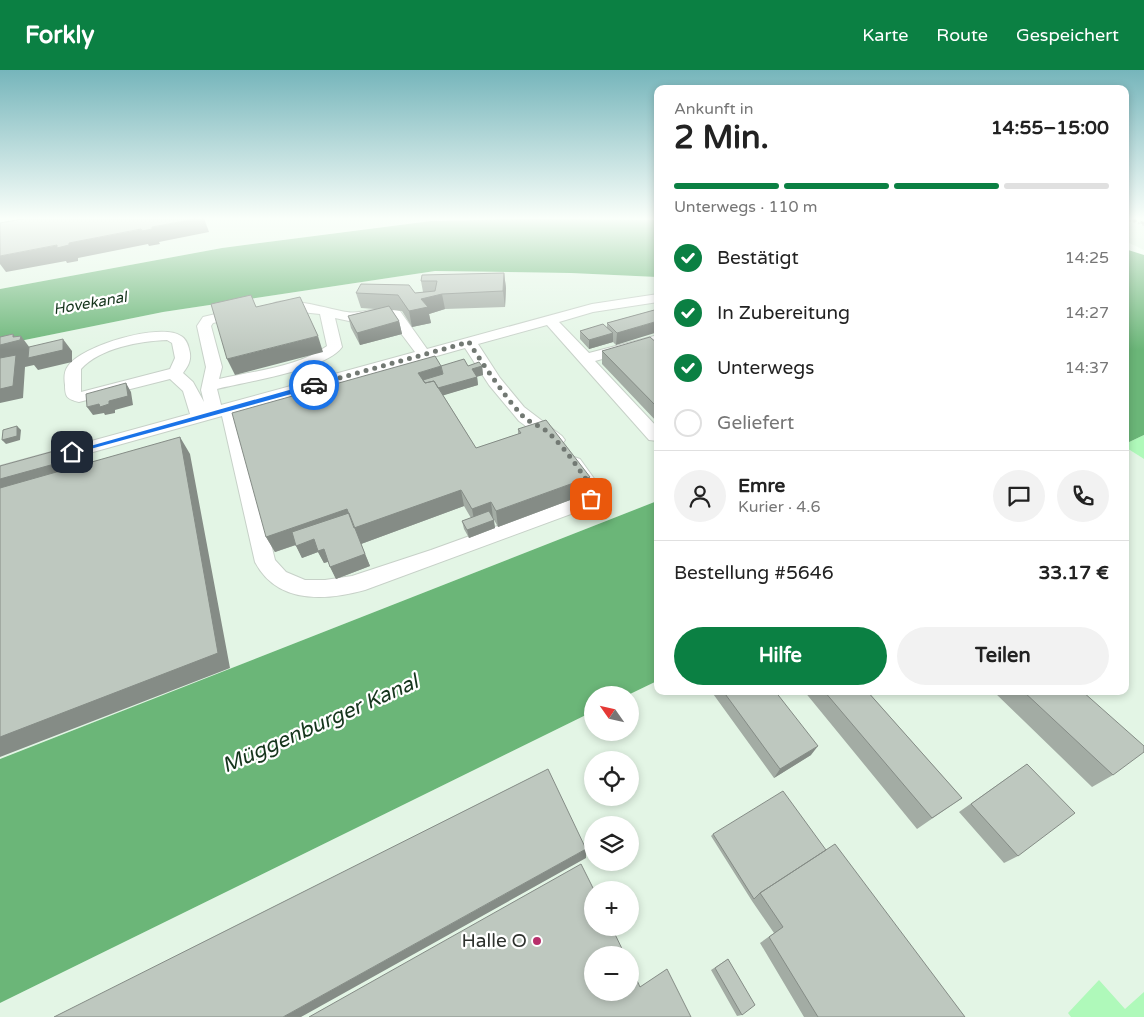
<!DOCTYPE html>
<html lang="de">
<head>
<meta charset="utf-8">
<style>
  :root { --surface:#fff; --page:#f2f2f2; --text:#222; --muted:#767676; --line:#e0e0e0; --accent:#0b8043 }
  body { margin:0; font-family:"Varela Round",sans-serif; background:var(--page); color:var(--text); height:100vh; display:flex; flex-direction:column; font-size:19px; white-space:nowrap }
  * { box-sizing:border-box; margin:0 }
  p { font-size:16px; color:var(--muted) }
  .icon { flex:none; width:28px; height:28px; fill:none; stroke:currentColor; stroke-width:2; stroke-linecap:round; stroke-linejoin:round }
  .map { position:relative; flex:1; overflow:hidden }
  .drawer { position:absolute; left:654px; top:15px; width:475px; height:610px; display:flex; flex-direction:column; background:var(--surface); border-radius:10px; box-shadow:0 2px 8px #0003 }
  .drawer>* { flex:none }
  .needle { width:32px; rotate:304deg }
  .controls { position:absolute; left:584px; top:616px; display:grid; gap:10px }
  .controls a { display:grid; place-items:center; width:55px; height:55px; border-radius:50%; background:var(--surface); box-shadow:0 2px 8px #0003; font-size:25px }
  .pin { position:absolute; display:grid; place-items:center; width:42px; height:42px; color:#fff; margin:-21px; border-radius:10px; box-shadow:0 2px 8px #0006 }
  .courier { position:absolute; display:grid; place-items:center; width:50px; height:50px; margin:-25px; border:4px solid #1a73e8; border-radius:50%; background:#fff; color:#222; box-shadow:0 1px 6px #0007 }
  .summary em { font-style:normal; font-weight:700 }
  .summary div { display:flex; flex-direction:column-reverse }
  .summary { display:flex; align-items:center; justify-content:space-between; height:85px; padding:0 20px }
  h1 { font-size:32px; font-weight:700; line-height:38px }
  .bar { display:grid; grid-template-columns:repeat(4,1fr); gap:8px 5px; align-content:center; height:60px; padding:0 20px }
  .bar i { height:6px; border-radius:4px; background:var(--line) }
  .bar .on { background:var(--accent) }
  .bar p { grid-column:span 4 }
  .line { display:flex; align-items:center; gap:12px; padding:0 20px; border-top:1px solid var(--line) }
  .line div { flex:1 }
  .round { display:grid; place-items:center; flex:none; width:52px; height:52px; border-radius:26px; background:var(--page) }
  ol { padding:0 20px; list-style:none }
  li { display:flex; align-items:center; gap:15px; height:55px }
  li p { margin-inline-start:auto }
  li .icon { padding:5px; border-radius:50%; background:var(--accent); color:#fff; stroke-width:4 }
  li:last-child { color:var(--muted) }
  li i { width:28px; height:28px; border:2px solid var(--line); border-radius:50% }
  .cta { display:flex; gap:10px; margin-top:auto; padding:10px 20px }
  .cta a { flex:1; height:58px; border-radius:30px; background:var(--accent); color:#fff; font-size:20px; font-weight:700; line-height:58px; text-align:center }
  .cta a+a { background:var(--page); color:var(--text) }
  header { display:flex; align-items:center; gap:30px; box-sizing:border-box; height:70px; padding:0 25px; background:var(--accent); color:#fff }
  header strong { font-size:24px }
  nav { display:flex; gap:28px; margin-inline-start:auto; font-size:18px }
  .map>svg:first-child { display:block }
</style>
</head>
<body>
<header>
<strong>Forkly</strong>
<nav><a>Karte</a><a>Route</a><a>Gespeichert</a></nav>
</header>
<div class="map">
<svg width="1144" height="947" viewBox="0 0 1144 947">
  <rect width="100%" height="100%" fill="#f3fef4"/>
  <path fill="#e3f5e5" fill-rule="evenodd" d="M0 148H657V150L527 149 405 154 222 178 0 219Z
    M1125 148H1144V180L1125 171Z
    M435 201 571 203 657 207V431L0 689V275L163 242Z
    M1125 377 1144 389V947H0V933L592 642V662H630V625H628L657 611 658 621H1125ZM592 690H630V728H592ZM592 755H630V792H592ZM592 820H630V858H592ZM592 885H630V922H592Z"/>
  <path fill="#aff9ba" d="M1144 365V389L1125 377V374Z
    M1099 910 1125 939 1144 922V947H1071L1068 943Z"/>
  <path fill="#6bb678" d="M527 149 657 150V207L571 203 435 201 163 242 0 275V219L222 178 431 151Z
    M1125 179 1144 185V365L1125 374Z
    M657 431V611L628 625H592V642L0 933V689Z"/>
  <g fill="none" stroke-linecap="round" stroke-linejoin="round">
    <g stroke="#c7d1c8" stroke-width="2">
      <path id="minor" d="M0 148H25L23 150 0 154Z
        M658 224V232L593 242 559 252 589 283 658 265V274L595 291 658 358V371L649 370 547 255 478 274 500 308 524 337 562 366 565 370 562 374H550L519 351 489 315 465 278 238 342 275 490 286 502 305 510H325L352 506 431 480 583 425 585 421 565 393 568 389 574 387 580 389 603 421 598 434 365 520C325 531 277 534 255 492L222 346 0 408V396L190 344 183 321 170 309 79 332C67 329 65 327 65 315 64 308 64 301 68 296 81 276 160 252 181 266 185 268 188 274 189 279 192 289 189 295 183 303L193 312 204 332 201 320 206 297 197 256 203 247 241 238 246 239 248 242 246 245 213 253 211 256 222 297 219 309C254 301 298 297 327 276L320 244 272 239 270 236C280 223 332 240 347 242 362 245 379 235 394 239L400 241 427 279 592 234ZM388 246 415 282 221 335 217 319C245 312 326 300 342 277L335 248 349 251ZM167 270 172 273 175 288 170 299 81 322V299C100 278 140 271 167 270Z"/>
    </g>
    <path stroke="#a1a9a1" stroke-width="2" stroke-dasharray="2 2.5" stroke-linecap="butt" d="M1125 149 1144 155"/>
    <use href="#minor" fill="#fff" fill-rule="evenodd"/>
    <path stroke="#6c726c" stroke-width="2.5" stroke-dasharray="4 4" stroke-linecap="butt" d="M1125 148 1144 153"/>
  </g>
  <path fill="#a3aca4" d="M504 203 506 218 505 237 445 239 429 244 431 253 412 257 402 241 392 240 399 251 402 264 360 275 351 258 348 246 375 239 361 238 356 223H415L423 222 421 211Z
    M658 239 616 275 613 272 589 279 580 269V261L607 257V253Z
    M658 274V353L602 294V281Z
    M441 296H482L483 305 477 306 478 315 443 325 476 378 518 364V359L590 407 589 423 498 457 493 448 495 458 469 468 464 459 462 451 471 448 464 436 361 474 370 496 336 509 328 492 324 493 318 482 302 488 296 475 275 482 266 467Z
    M711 621H775L811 685 774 708Z
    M804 621H867L962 728 917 759Z
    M993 621H1082L1113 705 1092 717Z
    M1027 694 1018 786 1004 793 959 742Z
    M713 764 826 780 965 947H804L760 873 774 863 752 831 711 766Z
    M728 889 742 945 737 946 711 900Z"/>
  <path fill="#858c86" d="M201 148H204L209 162 159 172 160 174 149 176 148 174 78 188V191L67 193 66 191 6 202 0 194V186Z
    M504 203 506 218 505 237 503 221Z
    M442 224 445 239 429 244 431 253 412 257 409 241 421 229Z
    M399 251 402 264 360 275 357 263Z
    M658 251V262L616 275 617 263Z
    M613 263V272L589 279V270Z
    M13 264 18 271 21 266 36 286 63 269 72 281V292L38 300 34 295 25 297 23 328 0 333V275L13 267Z
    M318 266 323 282 235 305 227 289Z
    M441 296 444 313 425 318 418 303Z
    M482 296 483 305 473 308 472 299Z
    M477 307 478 315 428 330 427 321Z
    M126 313 131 322 133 335 115 340V343L105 345 104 343 93 345 87 337 109 331Z
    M17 356 21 360 20 370 6 374 2 370Z
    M180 367 190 384 230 598 0 687V667Z
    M58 380 78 404 0 439V409Z
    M590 407 589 423 498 457 496 441Z
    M461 420 464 436 361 474 370 496 336 509 330 497 353 455 275 482 266 467 347 439Z
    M491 432 493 448 475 455 472 439Z
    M494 450 495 458 469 468 467 460Z
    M314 469 324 479 330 491 324 493 318 482 302 488 296 476Z
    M818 676 811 685 774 708 780 699Z
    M586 779V788L301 947H283Z"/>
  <path fill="#bec8bf" stroke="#858c86" d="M27 148H201L152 157V159L142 161 141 159 69 173V175L57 178V175L0 186V153Z
    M504 203 503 221 442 224 421 229 428 237 409 241 398 225 356 223 361 214 409 215 415 223 435 221 437 211H421L422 205Z
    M251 225 256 237 300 227 318 266 227 289 211 234Z
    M389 236 399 251 357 263 348 246Z
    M658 239V251L617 263 607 253Z
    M603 254 613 263 589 270 580 261Z
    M13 264V267L21 266 20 270 0 275V267Z
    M650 267 658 274V338L602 281Z
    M63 269V280L28 288 29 277Z
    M16 285 13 316 0 319V288Z
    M435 286 441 296 418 303 425 313 434 311 476 378 521 363 518 359 546 350 590 407 496 441 491 432 472 439 461 420 354 458 347 439 266 467 232 343Z
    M464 289 468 296 479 292 482 296 472 299 477 307 438 318 434 311 425 313 423 310 443 304 441 296Z
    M126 313 128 326 109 331V334L100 337 99 334 87 337 86 324Z
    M17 356V366L2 370 3 360Z
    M180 367 218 583 0 667V418Z
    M58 380V393L0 409V396Z
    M489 441 494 450 467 460 462 451Z
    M349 443 365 484 330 497 324 479 318 481 314 469 296 476 292 462Z
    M723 621H775L818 676 780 699Z
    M824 621H867L962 728 932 748Z
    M1023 621H1082L1144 676V682L1113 705Z
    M1027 694 1075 743 1018 786 971 734Z
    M548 699 586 779 283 947H54Z
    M783 721 826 780 760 823 754 829 713 764Z
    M835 774 965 947H818L769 867 783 857 760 823Z
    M581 794 594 820H592V858H612L625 885H592V922H630V895L640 917 667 899 691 947H309Z
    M728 889 755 935 742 945 715 898Z"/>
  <linearGradient id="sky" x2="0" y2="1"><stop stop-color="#76b5bb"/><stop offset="0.53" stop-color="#fafffa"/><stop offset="1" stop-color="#fafffa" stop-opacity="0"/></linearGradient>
  <rect width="1144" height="280" fill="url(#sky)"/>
  <path fill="#1a73e8" d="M314 313 317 317 72 384 69 382Z"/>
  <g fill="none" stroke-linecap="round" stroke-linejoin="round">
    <path stroke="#727973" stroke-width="5" stroke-dasharray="0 9" d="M314 315 469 272C477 286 514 340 526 349 535 355 545 358 552 366 568 382 581 402 594 421L591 429"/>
  </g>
  <circle fill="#b82f6b" stroke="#fff" stroke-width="2" cx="537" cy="871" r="5"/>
  <g text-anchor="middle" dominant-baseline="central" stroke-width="4.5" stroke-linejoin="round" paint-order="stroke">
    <g font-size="15" font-style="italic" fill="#15351c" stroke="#fff">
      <text transform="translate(90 233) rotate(-10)">Hovekanal</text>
    </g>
    <g font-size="19" fill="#2d312d" stroke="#fff" text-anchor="end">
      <text x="527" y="871">Halle O</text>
    </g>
    <g font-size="21" font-style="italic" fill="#15351c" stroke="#fff">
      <text transform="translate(320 654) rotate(-24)">Müggenburger Kanal</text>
    </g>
  </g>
</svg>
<div class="controls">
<a><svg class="needle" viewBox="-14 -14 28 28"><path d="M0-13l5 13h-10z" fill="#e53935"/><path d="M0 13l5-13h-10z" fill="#767676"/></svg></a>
<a><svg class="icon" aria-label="locate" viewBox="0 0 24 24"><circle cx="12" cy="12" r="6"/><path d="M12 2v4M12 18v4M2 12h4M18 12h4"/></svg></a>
<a><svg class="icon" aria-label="layers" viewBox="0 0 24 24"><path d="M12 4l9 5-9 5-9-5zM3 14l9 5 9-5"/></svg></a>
<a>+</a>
<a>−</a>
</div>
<div class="pin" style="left:591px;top:429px;background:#ea580c"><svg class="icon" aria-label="bag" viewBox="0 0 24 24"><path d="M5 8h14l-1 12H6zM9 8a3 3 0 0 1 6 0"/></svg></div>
<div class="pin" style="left:72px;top:382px;background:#1f2937"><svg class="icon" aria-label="home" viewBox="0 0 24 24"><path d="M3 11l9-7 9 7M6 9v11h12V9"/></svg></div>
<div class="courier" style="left:314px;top:315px"><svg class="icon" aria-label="car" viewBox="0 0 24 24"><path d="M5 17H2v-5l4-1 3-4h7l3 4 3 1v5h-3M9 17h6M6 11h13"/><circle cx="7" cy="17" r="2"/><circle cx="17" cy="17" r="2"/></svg></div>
<section class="drawer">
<div class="summary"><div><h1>2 Min.</h1><p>Ankunft in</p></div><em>14:55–15:00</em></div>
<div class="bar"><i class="on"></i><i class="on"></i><i class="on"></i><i></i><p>Unterwegs · 110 m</p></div>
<ol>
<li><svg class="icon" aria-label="check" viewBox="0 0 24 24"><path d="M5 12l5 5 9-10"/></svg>Bestätigt<p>14:25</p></li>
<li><svg class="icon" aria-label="check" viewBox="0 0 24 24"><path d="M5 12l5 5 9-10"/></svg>In Zubereitung<p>14:27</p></li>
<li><svg class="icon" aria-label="check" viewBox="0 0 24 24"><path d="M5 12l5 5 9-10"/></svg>Unterwegs<p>14:37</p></li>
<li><i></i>Geliefert</li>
</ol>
<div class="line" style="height:90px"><a class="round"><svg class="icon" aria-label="person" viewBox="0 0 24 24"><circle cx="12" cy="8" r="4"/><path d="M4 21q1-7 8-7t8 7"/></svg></a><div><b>Emre</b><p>Kurier · 4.6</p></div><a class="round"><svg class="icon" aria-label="chat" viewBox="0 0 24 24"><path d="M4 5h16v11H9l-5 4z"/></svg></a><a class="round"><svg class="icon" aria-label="phone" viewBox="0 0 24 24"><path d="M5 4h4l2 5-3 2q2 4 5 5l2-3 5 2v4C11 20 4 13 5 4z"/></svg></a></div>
<div class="line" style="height:65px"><div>Bestellung #5646</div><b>33.17 €</b></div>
<div class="cta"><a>Hilfe</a><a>Teilen</a></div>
</section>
</div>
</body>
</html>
